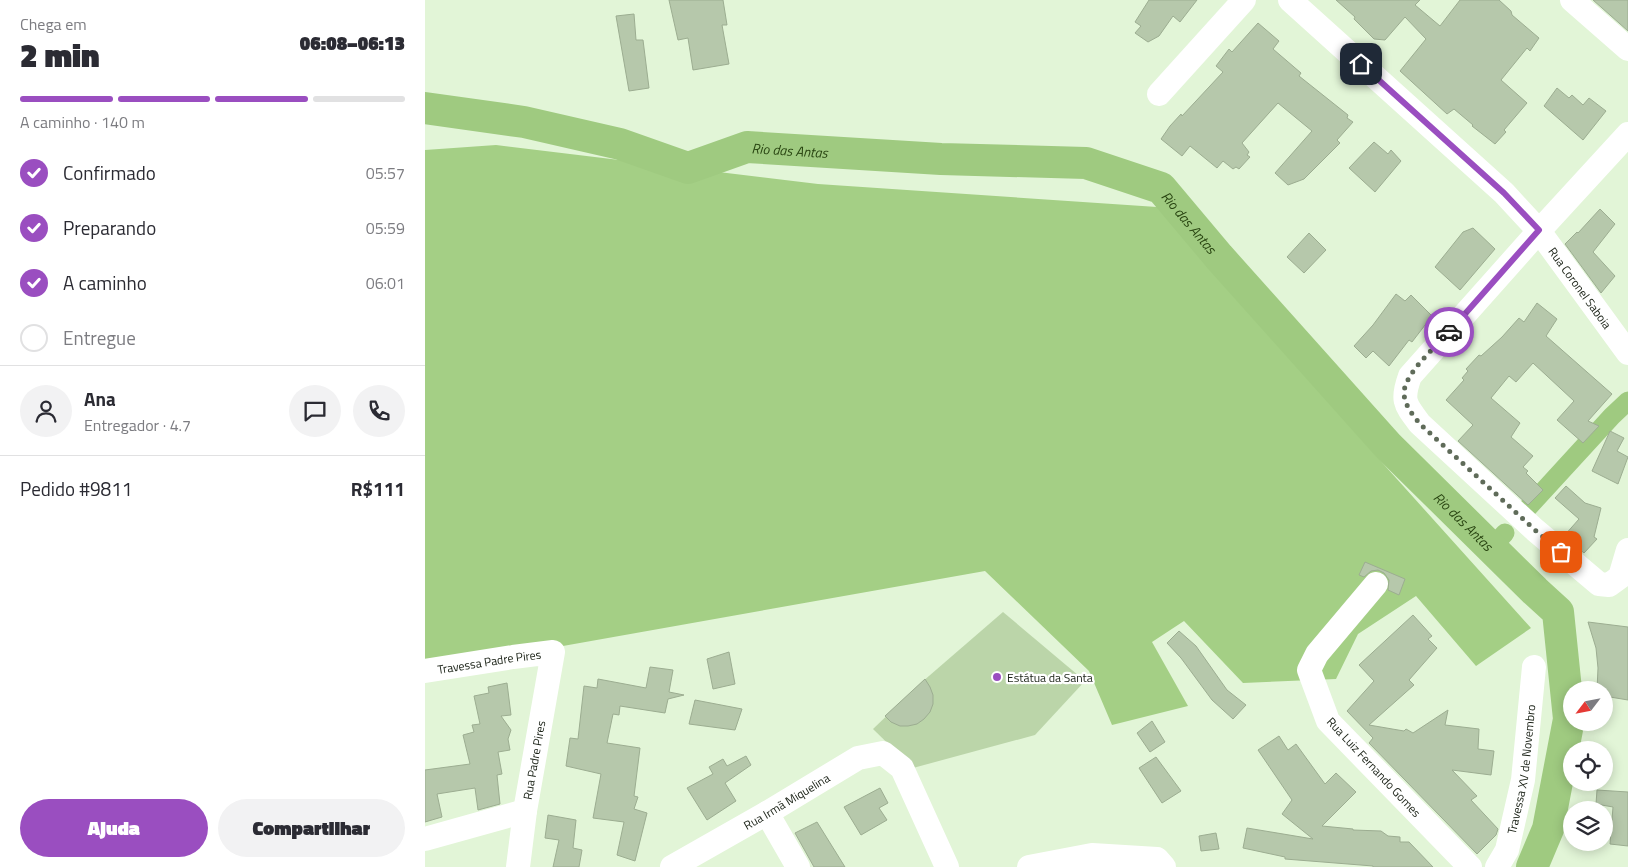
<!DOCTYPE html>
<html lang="pt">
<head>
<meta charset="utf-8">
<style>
  :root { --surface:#fff; --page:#f2f2f3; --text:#2b2b33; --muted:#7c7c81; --line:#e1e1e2; --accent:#9a4ec0 }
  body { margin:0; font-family:"Titillium Web",sans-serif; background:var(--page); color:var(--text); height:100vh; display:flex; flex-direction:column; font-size:19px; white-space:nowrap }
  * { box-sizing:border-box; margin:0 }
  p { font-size:16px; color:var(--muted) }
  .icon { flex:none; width:28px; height:28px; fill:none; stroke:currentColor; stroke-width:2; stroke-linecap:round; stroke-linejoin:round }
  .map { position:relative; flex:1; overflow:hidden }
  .panel { display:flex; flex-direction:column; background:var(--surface); width:425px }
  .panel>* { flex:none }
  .needle { width:32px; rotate:238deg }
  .tools { position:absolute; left:1138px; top:681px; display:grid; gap:10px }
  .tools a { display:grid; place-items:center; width:50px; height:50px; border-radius:50%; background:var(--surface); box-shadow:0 2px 12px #0003; font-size:25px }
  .pin { position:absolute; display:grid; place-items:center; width:42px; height:42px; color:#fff; margin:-21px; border-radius:10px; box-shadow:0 2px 8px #0006 }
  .courier { position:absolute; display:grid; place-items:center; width:50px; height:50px; margin:-25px; border:4px solid #9a4ec0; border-radius:50%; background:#fff; color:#222; box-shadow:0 1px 6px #0007 }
  .headline em { font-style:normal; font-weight:800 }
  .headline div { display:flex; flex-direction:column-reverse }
  .headline { display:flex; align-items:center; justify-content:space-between; height:85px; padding:0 20px }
  h1 { font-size:32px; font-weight:800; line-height:38px }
  .bar { display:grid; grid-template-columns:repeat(4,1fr); gap:8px 5px; align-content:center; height:60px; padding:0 20px }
  .bar i { height:6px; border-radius:4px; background:var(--line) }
  .bar .selected { background:var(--accent) }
  .bar p { grid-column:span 4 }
  .line { display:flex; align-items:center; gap:12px; padding:0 20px; border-top:1px solid var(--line) }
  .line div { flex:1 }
  .round { display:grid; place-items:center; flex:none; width:52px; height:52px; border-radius:26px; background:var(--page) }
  ol { padding:0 20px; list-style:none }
  li { display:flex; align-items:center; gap:15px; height:55px }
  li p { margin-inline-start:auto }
  li .icon { padding:5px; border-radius:50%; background:var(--accent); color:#fff; stroke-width:4 }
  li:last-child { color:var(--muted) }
  li i { width:28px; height:28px; border:2px solid var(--line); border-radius:50% }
  .action { display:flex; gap:10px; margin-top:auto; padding:10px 20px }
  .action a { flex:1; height:58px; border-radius:30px; background:var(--accent); color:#fff; font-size:20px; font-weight:800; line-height:58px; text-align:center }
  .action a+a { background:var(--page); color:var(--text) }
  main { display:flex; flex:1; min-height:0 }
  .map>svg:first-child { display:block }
</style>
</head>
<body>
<main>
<section class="panel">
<div class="headline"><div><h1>2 min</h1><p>Chega em</p></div><em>06:08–06:13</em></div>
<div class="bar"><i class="selected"></i><i class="selected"></i><i class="selected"></i><i></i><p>A caminho · 140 m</p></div>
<ol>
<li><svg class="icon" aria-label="check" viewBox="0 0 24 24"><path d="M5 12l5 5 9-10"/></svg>Confirmado<p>05:57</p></li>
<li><svg class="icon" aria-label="check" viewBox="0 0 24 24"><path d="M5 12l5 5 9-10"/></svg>Preparando<p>05:59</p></li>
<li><svg class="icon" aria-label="check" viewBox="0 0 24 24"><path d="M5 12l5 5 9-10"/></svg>A caminho<p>06:01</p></li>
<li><i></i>Entregue</li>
</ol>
<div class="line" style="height:90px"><a class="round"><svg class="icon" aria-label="person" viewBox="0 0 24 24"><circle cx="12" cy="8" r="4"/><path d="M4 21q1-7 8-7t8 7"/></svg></a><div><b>Ana</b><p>Entregador · 4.7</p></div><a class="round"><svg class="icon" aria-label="chat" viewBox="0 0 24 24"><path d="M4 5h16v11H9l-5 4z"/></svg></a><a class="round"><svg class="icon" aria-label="phone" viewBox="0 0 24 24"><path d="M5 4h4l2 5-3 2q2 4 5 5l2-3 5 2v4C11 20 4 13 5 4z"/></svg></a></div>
<div class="line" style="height:65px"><div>Pedido #9811</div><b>R$111</b></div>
<div class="action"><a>Ajuda</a><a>Compartilhar</a></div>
</section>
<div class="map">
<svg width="1203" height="867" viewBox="0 0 1203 867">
  <rect width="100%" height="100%" fill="#e2f5d7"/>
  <path fill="#bbd5a9" d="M578 612 660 681 610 735 488 768 448 729 497 682Z"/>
  <path fill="#a4cf85" d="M71 145 393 184 732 207 962 468 1106 628 1051 666 991 596 933 634 911 679 818 683 759 621 727 642 763 706 687 725 664 671 560 571 121 649 0 663V150Z"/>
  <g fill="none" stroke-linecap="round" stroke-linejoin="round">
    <path stroke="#9fca80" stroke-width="19" d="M1099 512 1187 416 1203 401
      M1066 548 1080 533"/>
    <path stroke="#9fca80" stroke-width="32" id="s1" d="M0 108 99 122 195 144 263 168 322 147 516 159 661 163 736 188 794 257 963 446 1110 591 1133 612 1144 719 1123 829 1107 867"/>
  </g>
  <path fill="#b6c8ab" stroke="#9cad91" d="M244 0H298L302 25H297L304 64 268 70 263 38 253 40Z
    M724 0H772L755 22 748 16 734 36 723 42 710 33 716 26 710 22Z
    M911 0H995L990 5 1015 26 1035 0H1074L1086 11 1087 15 1114 38 1105 51 1102 48 1076 80 1102 103 1079 130 1081 132 1070 144 1047 126 1048 125 1029 109 1022 114 975 71 1001 39 980 17 960 40 949 39 929 19 930 17Z
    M1168 0H1203V31Z
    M209 14 211 40H218L224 88 204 91 191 16Z
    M833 23 854 41 848 49 876 73 874 76 923 115 922 118 928 122 912 140 915 143 879 179 863 185 850 173 887 131 853 103 817 143 824 152 822 155 825 157 814 169 811 167 808 169 798 161 792 168 765 146 757 156 736 139 745 126 756 114 757 116 798 72 791 66 804 49 807 52Z
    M1132 88 1144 98 1147 95 1158 105 1164 98 1181 111 1158 140 1119 106Z
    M949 142 963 154 966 150 976 161 950 192 924 168Z
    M1175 209 1190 224 1168 252 1190 276 1176 293 1140 244 1152 232 1153 233Z
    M1048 228 1070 249 1035 290 1010 267 1038 232Z
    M884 233 901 250 879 273 862 257Z
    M971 294 980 301 986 295 1007 316 987 342 984 340 964 366 948 351 941 358 929 346 948 325Z
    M1112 303 1132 319 1121 336 1187 394 1163 421 1174 426 1158 443 1132 420 1149 401 1108 363 1091 382 1084 376 1066 398 1095 423 1086 437 1108 456 1098 467 1103 471 1101 473 1118 490 1103 505 1033 441 1048 425 1021 400 1039 380 1037 378 1043 371 1041 369 1054 355 1056 356 1077 337 1094 318 1099 322Z
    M1185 431 1199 438 1192 451 1203 457 1193 484 1167 471Z
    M1141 486 1160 503 1176 508 1169 537 1172 539 1159 553 1139 536 1154 519 1130 498Z
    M940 562 980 579 974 595 963 590 964 580 959 573 953 570 946 571 939 577 934 575Z
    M988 615 1007 636 1003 639 1012 648 984 680 989 685 944 725 979 731 981 729 988 733 1023 710 1020 725 1054 729 1053 749 1069 751 1066 775 1027 770 1052 796 1046 800 1073 829 1071 835 1052 854 944 743 948 738 922 711 949 681 934 665Z
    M1163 622 1203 627V700L1179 696V690H1172L1173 668 1171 648Z
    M754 631 771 646 802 690 821 705 808 719 787 700 756 658 742 643Z
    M304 652 310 684 288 689 282 659Z
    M225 667 248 670 244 692 259 695 243 699 240 713 195 706 194 715 188 714 182 743 215 748 209 796 213 797 209 809 222 813 210 861 192 855 199 822 168 818 176 774 141 766 145 738 153 739 159 686 172 688 173 679 221 688Z
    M500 679 505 687 508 695V704L505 712 499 719 492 724 483 726H475L466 722 460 716Z
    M82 683 86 715 76 716 86 730 83 739 85 750 73 752 77 774 72 775 75 804 53 810 50 788 12 794 17 817 0 822V770L45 764 38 735 49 732 47 725 55 724 49 696 64 693 63 687Z
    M270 700 317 709 310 730 264 724Z
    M727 721 740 742 725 752 712 733Z
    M854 736 863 750 871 744 900 784 911 773 931 792 897 826 928 829V830L956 831 963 836 975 837V842H984L1008 867H948V866L860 859V857L818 848 822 828 888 839 857 814 867 800 833 750Z
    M321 756 326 765 300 783 311 801 282 820 262 788 288 774 284 767 298 759 302 766Z
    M731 757 756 791 737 803 714 768Z
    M455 788 463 803 454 808 462 820 436 835 419 807Z
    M1172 790 1203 792V846L1185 844 1188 807 1171 804Z
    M123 815 151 820 148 848 157 850 154 867H128L134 840 120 838Z
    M392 822 420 867H389L370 833Z
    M791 833 794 849 776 851 774 836Z"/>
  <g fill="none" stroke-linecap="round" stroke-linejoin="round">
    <g stroke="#fff" stroke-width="24">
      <path id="s2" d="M865 0 1079 193 1114 231 1203 353"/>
      <path d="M1147 0 1203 49"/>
      <path d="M734 94 819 0"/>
      <path d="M1203 134 1114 231 985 376C976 401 980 404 995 424L1110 530 1174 584 1184 585 1195 577 1203 550"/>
      <path d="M951 584 892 654 884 670 903 721 1045 867"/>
      <path id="s3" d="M0 671 88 657 128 652 100 811 93 867"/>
      <path d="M342 813 373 867"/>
      <path d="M0 839 100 811"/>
      <path id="s4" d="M247 867 342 813 433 758 458 753 477 768 522 867"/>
      <path d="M604 867 667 855 732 859 739 867"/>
      <path id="s5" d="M1072 867 1082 850 1098 780 1109 667"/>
    </g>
  </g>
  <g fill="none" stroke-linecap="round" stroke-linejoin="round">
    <path stroke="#5f6b59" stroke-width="5" stroke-dasharray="0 9" d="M1024 332C1012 345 978 375 979 394 980 406 988 415 995 424L1110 530 1136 552"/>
    <path stroke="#9a4ec0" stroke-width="6" d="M936 64 1079 193 1114 230 1024 332"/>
  </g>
  <circle fill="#9a4ec0" stroke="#fff" stroke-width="2" cx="572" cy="677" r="5"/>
  <g text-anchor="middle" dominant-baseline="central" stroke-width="4.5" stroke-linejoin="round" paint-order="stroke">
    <g font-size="12" fill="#192015" stroke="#fff">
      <text stroke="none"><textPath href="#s2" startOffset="410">Rua Coronel Saboia</textPath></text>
      <text stroke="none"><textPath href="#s3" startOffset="65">Travessa Padre Pires</textPath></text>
      <text transform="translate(109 760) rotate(-80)">Rua Padre Pires</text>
      <text transform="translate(949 767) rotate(47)">Rua Luiz Fernando Gomes</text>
      <text stroke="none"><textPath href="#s5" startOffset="102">Travessa XV de Novembro</textPath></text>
      <text stroke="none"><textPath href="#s4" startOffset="132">Rua Irmã Miquelina</textPath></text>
    </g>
    <g font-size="12" fill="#192015" stroke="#fff" text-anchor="start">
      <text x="582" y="677">Estátua da Santa</text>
    </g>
    <g font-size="14" font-style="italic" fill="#294511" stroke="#fff">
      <text stroke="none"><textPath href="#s1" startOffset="376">Rio das Antas</textPath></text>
      <text stroke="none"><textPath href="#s1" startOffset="796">Rio das Antas</textPath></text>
      <text stroke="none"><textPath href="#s1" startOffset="1202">Rio das Antas</textPath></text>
    </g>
  </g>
</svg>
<div class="tools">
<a><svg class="needle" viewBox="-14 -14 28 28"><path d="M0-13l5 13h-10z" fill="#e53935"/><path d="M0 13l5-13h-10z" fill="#7c7c81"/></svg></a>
<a><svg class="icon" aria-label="locate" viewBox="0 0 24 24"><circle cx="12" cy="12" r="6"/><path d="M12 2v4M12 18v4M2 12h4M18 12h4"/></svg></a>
<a><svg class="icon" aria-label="layers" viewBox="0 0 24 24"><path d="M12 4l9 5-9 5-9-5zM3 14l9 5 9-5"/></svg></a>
</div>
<div class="pin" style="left:1136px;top:552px;background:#ea580c"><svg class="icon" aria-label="bag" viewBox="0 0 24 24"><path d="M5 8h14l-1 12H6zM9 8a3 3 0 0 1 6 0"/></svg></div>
<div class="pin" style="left:936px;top:64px;background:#1f2937"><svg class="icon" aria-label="home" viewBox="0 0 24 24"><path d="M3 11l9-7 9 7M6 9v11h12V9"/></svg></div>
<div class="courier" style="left:1024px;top:332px"><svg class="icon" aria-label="car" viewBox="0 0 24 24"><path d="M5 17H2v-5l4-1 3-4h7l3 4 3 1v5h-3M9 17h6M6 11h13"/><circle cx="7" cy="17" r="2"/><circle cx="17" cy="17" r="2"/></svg></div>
</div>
</main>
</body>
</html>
